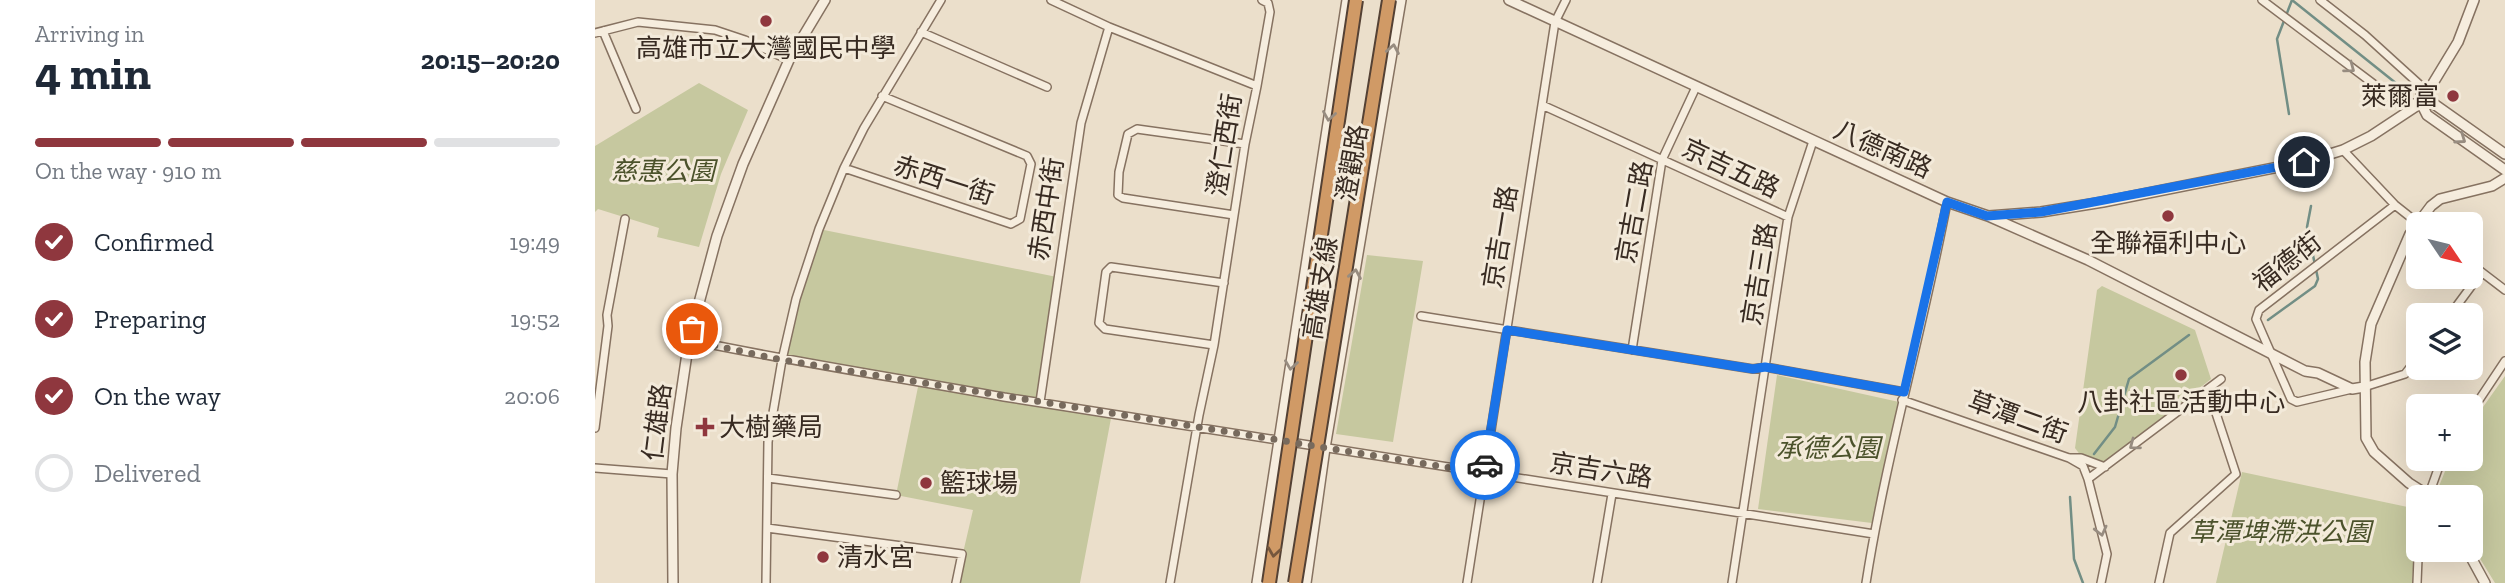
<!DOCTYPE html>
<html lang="en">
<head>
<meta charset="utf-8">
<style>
  :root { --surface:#fff; --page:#f6f6f7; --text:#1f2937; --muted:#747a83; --line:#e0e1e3; --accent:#8f373e }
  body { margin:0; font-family:"Zilla Slab","Noto Sans TC",serif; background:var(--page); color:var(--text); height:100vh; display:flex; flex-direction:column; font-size:26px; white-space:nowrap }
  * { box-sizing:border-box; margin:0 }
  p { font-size:23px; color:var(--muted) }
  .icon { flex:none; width:38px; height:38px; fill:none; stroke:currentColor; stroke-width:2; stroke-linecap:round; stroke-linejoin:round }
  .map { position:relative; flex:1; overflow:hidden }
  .side { display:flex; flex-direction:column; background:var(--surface); width:595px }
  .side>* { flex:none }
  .needle { width:46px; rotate:125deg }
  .controls { position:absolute; left:1811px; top:212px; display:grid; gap:14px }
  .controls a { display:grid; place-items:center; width:77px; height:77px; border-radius:10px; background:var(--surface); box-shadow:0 7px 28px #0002; font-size:35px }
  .pin { position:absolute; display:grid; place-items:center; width:60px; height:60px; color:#fff; margin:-30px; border:4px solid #fff; border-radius:50%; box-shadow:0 2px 7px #0007 }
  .courier { position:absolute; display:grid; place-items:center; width:70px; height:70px; margin:-35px; border:5px solid #1a73e8; border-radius:50%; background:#fff; color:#222; box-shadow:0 2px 9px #0007 }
  .headline em { font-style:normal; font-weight:700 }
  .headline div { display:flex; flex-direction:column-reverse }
  .headline { display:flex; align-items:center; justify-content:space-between; height:119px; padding:0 35px }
  h1 { font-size:46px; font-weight:700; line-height:52px }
  .bar { display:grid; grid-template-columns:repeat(4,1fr); gap:10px 7px; align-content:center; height:84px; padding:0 35px }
  .bar i { height:9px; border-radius:5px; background:var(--line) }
  .bar .selected { background:var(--accent) }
  .bar p { grid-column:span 4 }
  ol { padding:0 35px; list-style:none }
  li { display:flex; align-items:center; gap:21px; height:77px }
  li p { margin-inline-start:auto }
  li .icon { padding:7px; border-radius:50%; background:var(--accent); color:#fff; stroke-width:4 }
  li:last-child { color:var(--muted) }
  li i { width:38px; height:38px; border:4px solid var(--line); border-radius:50% }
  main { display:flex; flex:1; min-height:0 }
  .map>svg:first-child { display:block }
</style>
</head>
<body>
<main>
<section class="side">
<div class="headline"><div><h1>4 min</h1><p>Arriving in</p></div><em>20:15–20:20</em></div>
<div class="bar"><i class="selected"></i><i class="selected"></i><i class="selected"></i><i></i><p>On the way · 910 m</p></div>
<ol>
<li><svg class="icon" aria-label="check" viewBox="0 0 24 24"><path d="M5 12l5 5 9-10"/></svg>Confirmed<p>19:49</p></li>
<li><svg class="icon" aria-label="check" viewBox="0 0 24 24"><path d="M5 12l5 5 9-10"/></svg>Preparing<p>19:52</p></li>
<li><svg class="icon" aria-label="check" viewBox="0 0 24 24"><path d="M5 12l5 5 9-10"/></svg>On the way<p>20:06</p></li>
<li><i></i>Delivered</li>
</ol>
</section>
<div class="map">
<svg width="1910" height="583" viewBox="0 0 1910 583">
  <rect width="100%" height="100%" fill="#ebdfcb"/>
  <path fill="#c6c89f" d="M104 83 153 110 126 174 104 247 62 237 64 228 3 209 0 212V146Z
    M224 229 462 277 445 401 517 413 485 583H361L378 510 301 495 324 382 187 360Z
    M772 255 828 261 798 442 741 434Z
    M1507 286 1600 330 1616 379 1508 465 1486 456 1480 448 1502 290Z
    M1182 375 1304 402 1277 523 1163 509Z
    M1910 376V583H1900L1876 544V497L1840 496 1855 459 1876 458V424Z
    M1647 472 1822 509 1817 583H1621Z"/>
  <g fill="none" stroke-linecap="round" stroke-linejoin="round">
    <path stroke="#728e85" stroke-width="2.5" d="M1697 0 1812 92
      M1694 114 1682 39 1697 0
      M1673 320 1720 286 1723 279 1712 227 1716 206
      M1499 454 1520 427 1534 379 1594 335
      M1475 497 1479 559 1488 583"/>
    <g stroke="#867261" stroke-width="10">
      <path id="minor" d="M456 0 514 27 662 86 650 144 619 345 604 415 575 583
        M1667 0 1804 103H1826L1824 84 1770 35 1725 0
        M8 31 41 109
        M326 32 452 87
        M0 33 43 22 120 30 150 40 194 60
        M662 86 675 12 673 3 667 0
        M947 105 1193 217
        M1748 150 1800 205 1824 224
        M249 168 416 224 425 219 436 164 432 156 287 96
        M639 215 528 198 523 195 524 172 533 134 542 129 650 144
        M1876 264 1910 290
        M1855 315 1886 273
        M826 316 1158 369 1170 367 1309 392
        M94 340C199 362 304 378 409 397L1279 534
        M619 345 510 329 504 323 511 272 516 267 629 283
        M1037 350 1067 160 1101 87
        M1769 387 1810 374 1824 356
        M1757 389 1702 402 1696 399 1661 319 1664 310 1800 205
        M1307 400 1474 458 1488 466 1493 479 1512 554 1506 583
        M445 402 486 123 514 27
        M1876 412 1910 361
        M0 428 13 326 12 315 30 219
        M1475 458H1486L1510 467
        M0 468 77 474
        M173 478 301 495
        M1493 479 1626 379
        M1833 497 1847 458
        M172 528 367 554 361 583
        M171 583 173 442 187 360 201 299 224 229 249 168 269 128 346 0
        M872 583 960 22 971 0
        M1002 583 1017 494
        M1137 583 1193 217 1218 141
        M1271 583C1291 455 1328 330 1352 202
        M1564 583 1575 533 1641 474 1613 389
        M1822 583 1824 533"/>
    </g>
    <g stroke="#867261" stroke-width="12">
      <path id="tertiary" d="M914 0 1352 202 1393 216 1493 260 1710 371 1723 373 1757 389 1769 387
        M1826 103 1832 115 1910 170
        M1826 103 1839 104 1910 154
        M1394 216 1446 212 1508 202 1709 162 1748 150 1776 136 1826 103 1863 42 1879 0
        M1836 497 1814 483 1779 452 1771 438 1770 362 1776 324 1815 234 1836 206 1845 199 1897 186 1910 178
        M1872 550 1890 583
        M78 583 77 474 81 428 94 340 122 236 148 164 194 60 230 0
        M662 583 752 0
        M711 583 730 448 806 0"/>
    </g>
    <use href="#minor" stroke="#f6edde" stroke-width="7"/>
    <use href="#tertiary" stroke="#f6edde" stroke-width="9"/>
    <g stroke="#544134" stroke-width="16" stroke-linecap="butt">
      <path id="motorway-bridge" d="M674 583 761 0
        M700 583 794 0"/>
    </g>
    <use href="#motorway-bridge" stroke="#d09a66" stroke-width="12"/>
  </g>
  <defs><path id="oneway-chevron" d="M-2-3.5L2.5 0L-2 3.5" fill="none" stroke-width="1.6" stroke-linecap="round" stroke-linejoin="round" transform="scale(1.75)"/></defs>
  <g stroke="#978c80">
    <use href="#oneway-chevron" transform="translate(798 49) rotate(-80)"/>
    <use href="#oneway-chevron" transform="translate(1755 68) rotate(37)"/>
    <use href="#oneway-chevron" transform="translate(734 116) rotate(99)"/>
    <use href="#oneway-chevron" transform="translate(1866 139) rotate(35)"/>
    <use href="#oneway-chevron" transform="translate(760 274) rotate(-80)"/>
    <use href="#oneway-chevron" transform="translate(696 365) rotate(98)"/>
    <use href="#oneway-chevron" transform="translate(1539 445) rotate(143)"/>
    <use href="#oneway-chevron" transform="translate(1506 531) rotate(76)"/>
  </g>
  <use stroke="#75573d" href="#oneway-chevron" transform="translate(679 552) rotate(98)"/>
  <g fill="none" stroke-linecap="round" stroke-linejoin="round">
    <path stroke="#776a5d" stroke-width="7" stroke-dasharray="0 12.6" d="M97 329 94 340 187 360 875 471 889 473 890 465"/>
    <path stroke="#1a73e8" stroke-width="9" d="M890 465 912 330 1158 369 1170 367 1309 392 1352 202 1392 216 1446 212 1709 162"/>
  </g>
  <g fill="#8f373e" stroke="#f3eada" stroke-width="2.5">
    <circle cx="171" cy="21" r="7"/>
    <circle cx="1858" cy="96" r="7"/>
    <circle cx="1573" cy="216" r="7"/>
    <circle cx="1586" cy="375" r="7"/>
    <path d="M106.5 416.5h7v7h7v7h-7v7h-7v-7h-7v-7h7z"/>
    <circle cx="331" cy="483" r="7"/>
    <circle cx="228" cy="557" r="7"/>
  </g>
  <g text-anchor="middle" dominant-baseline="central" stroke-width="6" stroke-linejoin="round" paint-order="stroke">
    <g font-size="26" fill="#382b22" stroke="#f3eada">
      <text x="171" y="48">高雄市立大灣國民中學</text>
      <text x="1844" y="96" text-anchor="end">萊爾富</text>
      <text x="1573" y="243">全聯福利中心</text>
      <text x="1586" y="402">八卦社區活動中心</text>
      <text x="124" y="427" text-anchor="start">大樹藥局</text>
      <text x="345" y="483" text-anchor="start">籃球場</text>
      <text x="242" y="557" text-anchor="start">清水宮</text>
    </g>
    <g font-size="26" fill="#382b22" stroke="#f3eada">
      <text transform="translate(629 145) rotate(-81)">澄仁西街</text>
      <text transform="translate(1288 149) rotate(24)">八德南路</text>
      <text transform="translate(757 163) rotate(-80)">澄觀路</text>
      <text transform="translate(1136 168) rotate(25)">京吉五路</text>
      <text transform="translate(349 180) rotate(18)">赤西一街</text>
      <text transform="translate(451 209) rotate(-81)">赤西中街</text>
      <text transform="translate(1039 212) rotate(-80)">京吉二路</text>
      <text transform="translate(905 237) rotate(-81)">京吉一路</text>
      <text transform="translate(1692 262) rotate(-38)">福德街</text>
      <text transform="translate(1164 274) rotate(-81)">京吉三路</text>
      <text transform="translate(725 288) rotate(-81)">高雄支線</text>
      <text transform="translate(1423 417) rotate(20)">草潭二街</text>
      <text transform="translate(62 422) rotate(-83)">仁雄路</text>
      <text transform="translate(1006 470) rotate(9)">京吉六路</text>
    </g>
    <g font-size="26" font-style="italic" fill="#4b522b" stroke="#f3eada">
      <text x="68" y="171">慈惠公園</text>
      <text x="1233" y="448">承德公園</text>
      <text x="1685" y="532">草潭埤滯洪公園</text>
    </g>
  </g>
</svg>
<div class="controls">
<a><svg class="needle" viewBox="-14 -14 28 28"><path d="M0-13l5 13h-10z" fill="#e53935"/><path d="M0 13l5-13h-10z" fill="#747a83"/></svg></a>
<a><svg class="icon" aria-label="layers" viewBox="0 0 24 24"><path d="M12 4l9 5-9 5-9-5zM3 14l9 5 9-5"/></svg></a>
<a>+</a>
<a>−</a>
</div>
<div class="pin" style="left:97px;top:329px;background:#ea580c"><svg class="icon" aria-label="bag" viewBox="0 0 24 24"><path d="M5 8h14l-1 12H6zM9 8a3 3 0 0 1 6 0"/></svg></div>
<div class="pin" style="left:1709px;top:162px;background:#1f2937"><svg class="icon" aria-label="home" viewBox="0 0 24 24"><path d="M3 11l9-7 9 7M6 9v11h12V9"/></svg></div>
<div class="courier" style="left:890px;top:465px"><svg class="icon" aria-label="car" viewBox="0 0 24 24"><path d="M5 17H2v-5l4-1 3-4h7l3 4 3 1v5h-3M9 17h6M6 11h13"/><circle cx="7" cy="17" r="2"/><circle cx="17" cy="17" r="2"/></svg></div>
</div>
</main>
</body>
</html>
